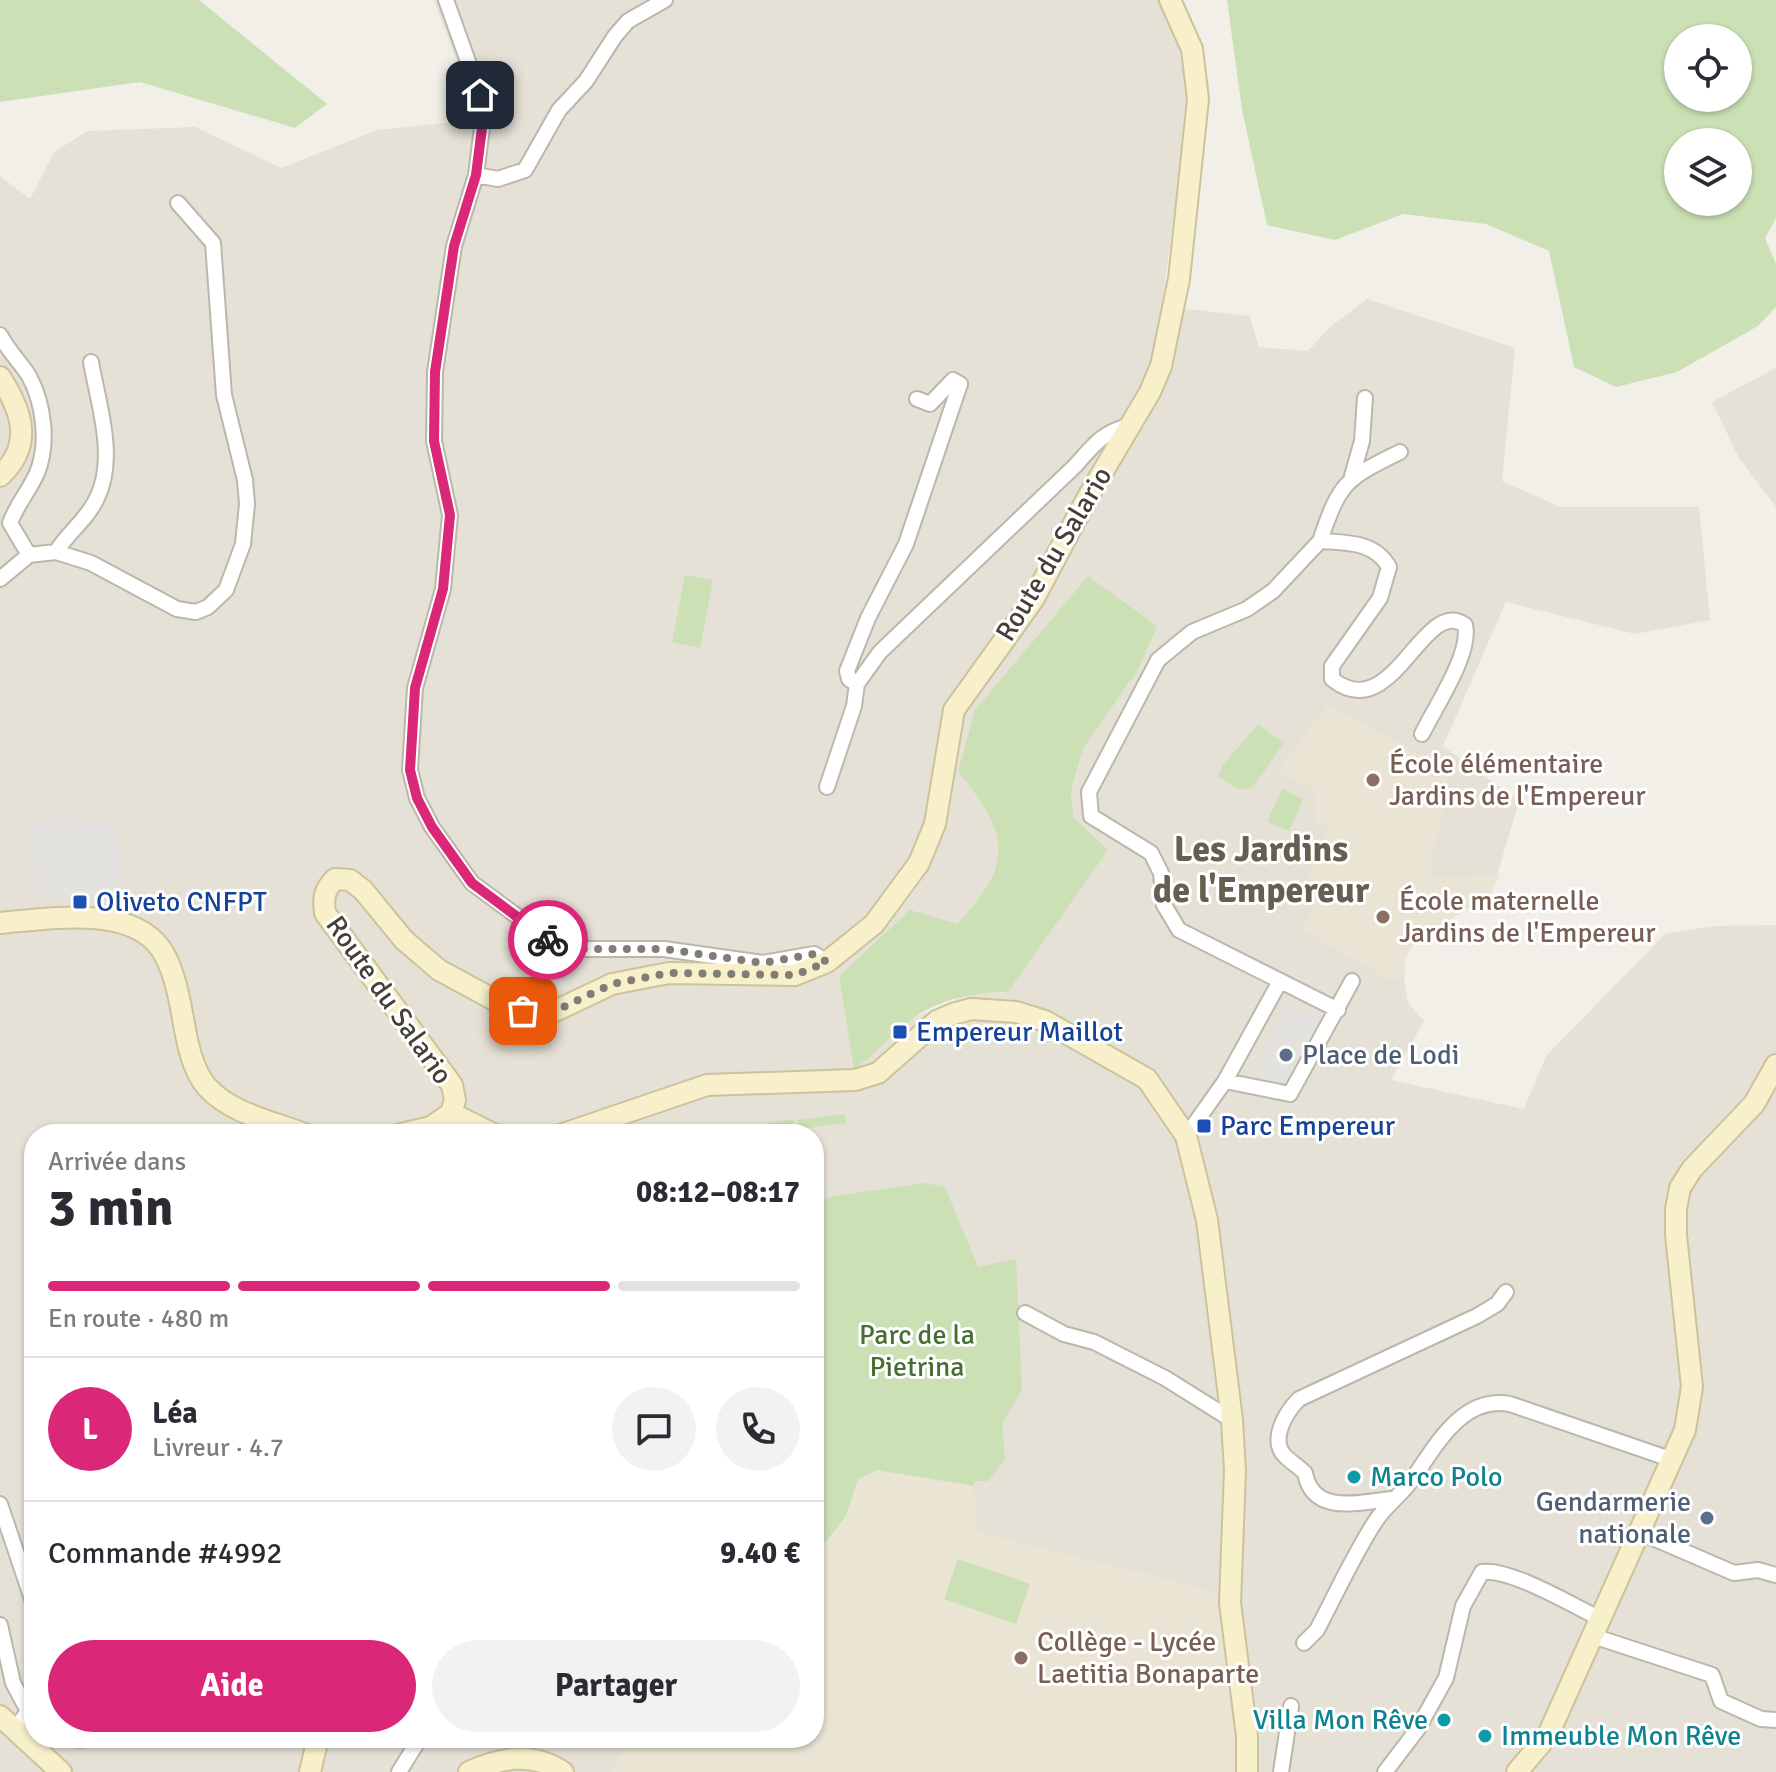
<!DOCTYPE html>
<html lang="fr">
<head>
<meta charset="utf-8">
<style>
  :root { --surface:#fff; --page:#f2f2f3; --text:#2b2b33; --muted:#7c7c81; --line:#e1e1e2; --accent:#db2777 }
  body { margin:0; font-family:Signika,sans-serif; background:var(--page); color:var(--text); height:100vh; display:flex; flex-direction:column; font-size:30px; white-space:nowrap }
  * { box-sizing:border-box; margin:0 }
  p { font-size:26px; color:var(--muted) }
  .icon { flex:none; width:44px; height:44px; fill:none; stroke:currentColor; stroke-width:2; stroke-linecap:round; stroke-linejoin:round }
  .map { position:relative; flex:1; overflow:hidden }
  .drawer { position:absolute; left:24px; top:1124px; width:800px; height:624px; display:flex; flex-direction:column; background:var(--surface); border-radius:32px; box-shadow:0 2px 6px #0004 }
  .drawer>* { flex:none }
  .fabs { position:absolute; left:1664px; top:24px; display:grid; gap:16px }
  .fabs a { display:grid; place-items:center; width:88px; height:88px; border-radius:50%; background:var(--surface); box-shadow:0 2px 6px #0004; font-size:40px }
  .pin { position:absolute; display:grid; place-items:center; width:68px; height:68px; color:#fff; margin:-34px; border-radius:16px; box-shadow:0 4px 12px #0006 }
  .courier { position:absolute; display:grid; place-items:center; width:80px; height:80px; margin:-40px; border:6px solid #db2777; border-radius:50%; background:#fff; color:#222; box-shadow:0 2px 10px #0007 }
  .overview em { font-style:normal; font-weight:700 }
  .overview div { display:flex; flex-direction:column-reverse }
  .overview { display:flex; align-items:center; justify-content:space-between; height:136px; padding:0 24px }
  h1 { font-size:52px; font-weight:700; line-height:60px }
  .bar { display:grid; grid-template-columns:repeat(4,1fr); gap:12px 8px; align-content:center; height:96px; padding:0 24px }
  .bar i { height:10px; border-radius:6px; background:var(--line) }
  .bar .selected { background:var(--accent) }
  .bar p { grid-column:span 4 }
  .line { display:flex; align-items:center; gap:20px; padding:0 24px; border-top:2px solid var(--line) }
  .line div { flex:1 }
  .round { display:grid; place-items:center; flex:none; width:84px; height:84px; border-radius:42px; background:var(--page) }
  .primary-button { display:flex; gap:16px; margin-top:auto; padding:16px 24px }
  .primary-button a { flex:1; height:92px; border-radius:48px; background:var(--accent); color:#fff; font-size:32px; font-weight:700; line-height:92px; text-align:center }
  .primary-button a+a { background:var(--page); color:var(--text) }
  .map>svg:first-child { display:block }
</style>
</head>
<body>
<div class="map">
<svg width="1776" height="1772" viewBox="0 0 1776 1772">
  <rect width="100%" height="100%" fill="#f2efe8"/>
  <path fill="#e5e1d6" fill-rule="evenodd" d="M434 0H1158L1188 67 1182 148 1162 306 1250 316 1259 347 1308 351 1330 327 1367 299 1515 348 1502 481 1560 507H1699L1710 620 1635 634 1506 602 1443 746 1519 801 1492 892 1415 943 1406 956 1404 977 1408 1003 1424 1021 1391 1080 1524 1109 1546 1056 1666 933 1715 926 1776 925V1772H0V176L30 199 54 152 88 131 195 127 281 168 377 130 464 121 458 65ZM1102 719 1083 749 1071 792 1074 818 1008 992 971 993 913 1018 957 924 983 895 1002 851 988 808 958 772ZM34 1134H814V1738H34Z
    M1776 368V507L1739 458 1712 402Z"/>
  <path fill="#e9e4d3" d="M1328 704 1451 772 1431 864 1432 878 1500 875 1492 892 1415 943 1406 956 1404 977 1389 980 1303 930 1317 897 1309 877 1328 829 1314 820V789L1277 771Z
    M877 1470 974 1486 976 1531 1219 1592 1239 1724 1235 1772H611L634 1738H814V1557L846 1516 858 1479Z"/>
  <path fill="#cbe1b5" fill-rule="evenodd" d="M0 0H199L327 104 295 128 140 82 0 102Z
    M1227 0H1776V218L1765 238 1776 264V307L1758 326 1677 372 1616 387 1574 367 1549 251 1486 224 1403 214 1335 240 1267 225 1242 110ZM1678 38H1738V98H1678ZM1678 142H1738V202H1678Z
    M685 575 713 580 700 648 672 642Z
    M1088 576 1157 626 1139 668 1083 749 1071 792 1074 818 1108 850 1008 992C975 992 939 999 912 1019 891 1035 877 1053 854 1069L839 976 910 910 957 924C1014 863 1010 834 958 772L975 710Z
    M1258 724 1284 743 1253 787 1240 790 1218 777 1222 766Z
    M1282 789 1303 799 1289 831 1267 822Z
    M845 1114 846 1123 798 1129 797 1120Z
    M793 1119 795 1129 758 1134H703Z
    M925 1183 945 1187 978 1267 1016 1259 1022 1390 1002 1424 1005 1460 988 1481H975L974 1486 877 1470 858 1479 846 1516 814 1557V1203L834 1196Z
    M958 1559 1030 1584 1016 1624 944 1599Z"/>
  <path fill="#e3e2df" d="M35 819 118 821 124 901 36 897 31 837 26 836Z
    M1287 1007 1324 1019 1287 1091 1254 1074Z"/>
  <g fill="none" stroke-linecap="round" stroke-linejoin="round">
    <g stroke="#bcb7ab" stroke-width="18">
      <path id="street" d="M446 0 480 95 483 120 476 175 454 246 435 372 434 441 450 515 443 589 415 688 410 770 417 798 432 827 472 883 552 942 572 949H664L763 963 814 954 827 962
        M476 175 498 179 525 170 559 110 586 81 615 36 628 21 665 0
        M0 335C9 352 21 363 29 376 44 404 49 444 37 473 29 491 17 504 10 523L29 555
        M1352 476 1362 441 1365 398
        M1320 541C1340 482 1345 479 1400 452
        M56 552C68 532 87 520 97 498 117 457 98 403 91 362
        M0 579 29 555 56 552 91 563 177 609 196 612 208 607 226 590 243 544 247 504 245 480 224 395 213 243 178 203
        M857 684 849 679 847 671 868 618 906 544 960 384 953 380 930 404 917 399
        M827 787 854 706 857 684 880 652 1075 466C1092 447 1103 431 1129 426
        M1338 1010 1179 930 1164 905 1161 873 1151 853 1091 816 1089 792 1158 660 1192 632 1247 609 1273 591 1320 541C1347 543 1374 541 1389 567L1380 598 1332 666V679C1393 728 1423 595 1465 625 1472 653 1435 707 1422 734
        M1225 1081 1290 1094 1352 981
        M1186 1136 1225 1081 1279 983
        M1025 1313 1064 1334 1094 1342 1165 1378 1232 1420
        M1392 1499C1359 1502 1313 1516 1305 1473 1299 1467 1291 1462 1285 1456 1269 1440 1286 1412 1299 1399L1477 1316 1497 1304 1506 1292
        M0 1504 34 1605
        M1639 1532 1734 1573 1758 1570 1776 1575
        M0 1625 13 1683 28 1711 15 1730
        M1593 1636 1712 1675 1721 1701 1761 1719 1776 1720
        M1304 1643 1317 1630C1336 1594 1353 1556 1375 1522 1385 1506 1400 1496 1411 1481 1435 1448 1461 1395 1510 1404L1673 1460
        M79 1738 80 1740
        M399 1772 420 1738
        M1281 1772 1291 1706
        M1385 1772 1417 1730 1446 1678 1463 1606 1482 1572C1511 1568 1573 1606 1601 1619"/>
    </g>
    <g stroke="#ccc39c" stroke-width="24">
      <path id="secondary" d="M0 377C22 411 34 445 0 476
        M0 923C46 919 130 904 161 949 173 967 178 992 182 1013 186 1036 191 1069 207 1087 230 1113 273 1122 305 1134
        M451 1113 455 1100 452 1085 325 913C323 898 324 890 335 879L350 880 363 890 404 940 439 970 500 1003 538 1014 555 1011 612 984 669 973 795 975 827 962 874 924 919 863 935 824 954 710 1033 600 1089 495 1150 392 1161 366 1179 279 1198 99 1192 49 1170 0
        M451 1113 493 1134
        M401 1134 431 1127 451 1113
        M563 1134 707 1085 855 1080 878 1073 937 1021 953 1014 971 1009 1016 1012 1045 1021 1147 1079 1186 1136 1207 1220 1232 1420 1235 1471 1230 1603 1247 1736V1772
        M0 1716 61 1772
        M310 1772 318 1738
        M469 1772C501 1758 531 1751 563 1772
        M1517 1772 1548 1735 1685 1430 1692 1387 1676 1235V1209L1680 1188 1692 1169 1754 1104 1776 1065"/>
    </g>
    <use href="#street" stroke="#fff" stroke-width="14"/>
    <use href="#secondary" stroke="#f8f0cb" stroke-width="20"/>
  </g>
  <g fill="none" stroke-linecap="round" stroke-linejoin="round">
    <path stroke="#817d75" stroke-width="8" stroke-dasharray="0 14.4" d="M523 1011 538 1014 555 1011 612 984 669 973 795 975 827 962 814 954 763 963 664 949H572L548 940"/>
    <path stroke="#db2777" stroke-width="10" d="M480 95 483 120 476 175 454 246 435 372 434 441 450 515 443 589 415 688 410 770 417 798 432 827 472 883 548 940"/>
  </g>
  <g fill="#8d6e63" stroke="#fff" stroke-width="3">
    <circle cx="1373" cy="780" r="8"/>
    <circle cx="1383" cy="917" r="8"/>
    <circle cx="1021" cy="1658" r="8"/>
  </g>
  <g fill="#1a4fb4" stroke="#fff" stroke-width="3">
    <rect x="72" y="894" width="16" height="16" rx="4"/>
    <rect x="892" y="1024" width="16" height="16" rx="4"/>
    <rect x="1196" y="1118" width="16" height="16" rx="4"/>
  </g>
  <g fill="#5c6f8a" stroke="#fff" stroke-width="3">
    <circle cx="1286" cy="1055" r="8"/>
    <circle cx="1707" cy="1518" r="8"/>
  </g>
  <g fill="#0f9aa8" stroke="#fff" stroke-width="3">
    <circle cx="1354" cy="1477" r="8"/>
    <circle cx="1444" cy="1720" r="8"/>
    <circle cx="1485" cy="1736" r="8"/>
  </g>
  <g text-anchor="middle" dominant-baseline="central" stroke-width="6" stroke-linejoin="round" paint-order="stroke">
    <g font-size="28" fill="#444037" stroke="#fff">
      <text transform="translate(1054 554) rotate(-59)">Route du Salario</text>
      <text transform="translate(389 1000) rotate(55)">Route du Salario</text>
    </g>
    <g font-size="28" fill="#785e54" stroke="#fff" text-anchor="start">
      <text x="1389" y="764">École élémentaire<tspan x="1389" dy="32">Jardins de l'Empereur</tspan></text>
      <text x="1399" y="901">École maternelle<tspan x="1399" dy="32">Jardins de l'Empereur</tspan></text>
      <text x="1037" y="1642">Collège - Lycée<tspan x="1037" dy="32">Laetitia Bonaparte</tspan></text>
    </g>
    <g font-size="28" fill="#164399" stroke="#fff" text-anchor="start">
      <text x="96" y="902">Oliveto CNFPT</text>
      <text x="916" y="1032">Empereur Maillot</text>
      <text x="1220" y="1126">Parc Empereur</text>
    </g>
    <g font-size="28" fill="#4e5e75" stroke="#fff" text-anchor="start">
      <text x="1302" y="1055">Place de Lodi</text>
      <text x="1691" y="1502" text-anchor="end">Gendarmerie<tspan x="1691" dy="32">nationale</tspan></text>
    </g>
    <g font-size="28" fill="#456f31" stroke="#fff">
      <text x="917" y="1335">Parc de la<tspan x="917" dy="32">Pietrina</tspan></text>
    </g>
    <g font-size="28" fill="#0d838f" stroke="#fff" text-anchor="start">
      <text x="1370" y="1477">Marco Polo</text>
      <text x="1428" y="1720" text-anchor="end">Villa Mon Rêve</text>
      <text x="1501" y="1736">Immeuble Mon Rêve</text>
    </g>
    <g font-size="36" font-weight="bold" fill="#665e50" stroke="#fff">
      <text x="1261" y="849">Les Jardins<tspan x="1261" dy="41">de l'Empereur</tspan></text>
    </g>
  </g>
</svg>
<div class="fabs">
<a><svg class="icon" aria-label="locate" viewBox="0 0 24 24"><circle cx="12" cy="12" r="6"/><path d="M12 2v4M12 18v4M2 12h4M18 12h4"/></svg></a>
<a><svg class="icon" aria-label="layers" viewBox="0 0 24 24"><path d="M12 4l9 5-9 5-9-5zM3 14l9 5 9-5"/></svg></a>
</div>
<div class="pin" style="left:523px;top:1011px;background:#ea580c"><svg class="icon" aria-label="bag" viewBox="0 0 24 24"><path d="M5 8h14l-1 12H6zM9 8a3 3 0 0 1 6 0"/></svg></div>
<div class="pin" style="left:480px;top:95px;background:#1f2937"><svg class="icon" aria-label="home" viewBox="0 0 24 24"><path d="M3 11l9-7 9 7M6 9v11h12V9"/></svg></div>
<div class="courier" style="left:548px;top:940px"><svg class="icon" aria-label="bike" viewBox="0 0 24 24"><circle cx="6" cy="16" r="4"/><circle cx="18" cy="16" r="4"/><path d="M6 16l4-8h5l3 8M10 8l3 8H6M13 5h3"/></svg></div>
<section class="drawer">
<div class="overview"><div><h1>3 min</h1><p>Arrivée dans</p></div><em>08:12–08:17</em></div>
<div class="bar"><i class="selected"></i><i class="selected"></i><i class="selected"></i><i></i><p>En route · 480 m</p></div>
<div class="line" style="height:144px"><b class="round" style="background:var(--accent);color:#fff">L</b><div><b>Léa</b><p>Livreur · 4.7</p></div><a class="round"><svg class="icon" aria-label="chat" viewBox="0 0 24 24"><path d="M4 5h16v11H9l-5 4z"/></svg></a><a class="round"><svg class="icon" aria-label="phone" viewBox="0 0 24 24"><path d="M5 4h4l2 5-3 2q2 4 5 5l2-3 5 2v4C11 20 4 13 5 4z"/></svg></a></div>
<div class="line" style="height:104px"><div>Commande #4992</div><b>9.40 €</b></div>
<div class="primary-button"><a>Aide</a><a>Partager</a></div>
</section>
</div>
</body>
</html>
